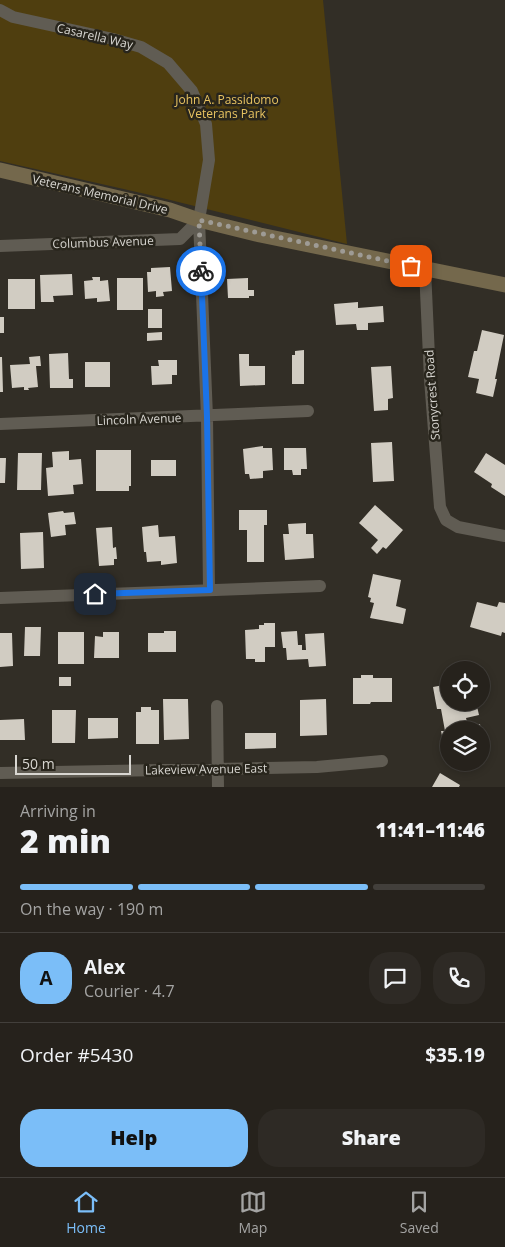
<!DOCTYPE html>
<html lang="en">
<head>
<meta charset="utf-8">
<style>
  :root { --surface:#26221c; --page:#2e2a25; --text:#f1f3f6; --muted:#a4a4a3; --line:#423f3b; --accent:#7bbef8 }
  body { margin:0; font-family:"Open Sans",sans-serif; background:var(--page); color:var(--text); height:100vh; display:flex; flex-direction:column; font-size:19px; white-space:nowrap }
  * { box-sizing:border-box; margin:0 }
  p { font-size:16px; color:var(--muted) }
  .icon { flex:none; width:28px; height:28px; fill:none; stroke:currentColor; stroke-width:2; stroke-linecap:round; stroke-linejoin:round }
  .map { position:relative; height:787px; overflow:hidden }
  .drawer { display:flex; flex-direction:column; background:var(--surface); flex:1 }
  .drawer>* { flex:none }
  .tools { position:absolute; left:440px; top:661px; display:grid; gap:10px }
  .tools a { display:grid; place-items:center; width:50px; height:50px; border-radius:50%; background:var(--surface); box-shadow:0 2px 8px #0003,0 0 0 1px var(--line); font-size:25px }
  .scale { position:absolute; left:15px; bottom:12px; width:116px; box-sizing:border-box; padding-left:5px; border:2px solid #d8d6d1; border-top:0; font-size:14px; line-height:18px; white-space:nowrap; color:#d8d6d1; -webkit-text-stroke:4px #28251c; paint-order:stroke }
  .pin { position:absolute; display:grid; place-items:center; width:42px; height:42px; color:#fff; margin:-21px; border-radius:10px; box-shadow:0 2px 8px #0006 }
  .courier { position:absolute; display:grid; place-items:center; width:50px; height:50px; margin:-25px; border:4px solid #1a73e8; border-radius:50%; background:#fff; color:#222; box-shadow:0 1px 6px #0007 }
  .summary em { font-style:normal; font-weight:800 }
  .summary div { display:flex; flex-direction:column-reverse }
  .summary { display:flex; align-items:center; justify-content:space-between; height:85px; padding:0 20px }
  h1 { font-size:32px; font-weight:800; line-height:38px }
  .bar { display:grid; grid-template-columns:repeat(4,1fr); gap:8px 5px; align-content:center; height:60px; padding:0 20px }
  .bar i { height:6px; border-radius:4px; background:var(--line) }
  .bar .selected { background:var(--accent) }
  .bar p { grid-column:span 4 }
  .line { display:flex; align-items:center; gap:12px; padding:0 20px; border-top:1px solid var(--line) }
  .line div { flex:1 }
  .round { display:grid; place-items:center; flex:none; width:52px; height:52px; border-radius:20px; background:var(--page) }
  .primary-button { display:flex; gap:10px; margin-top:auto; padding:10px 20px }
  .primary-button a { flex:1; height:58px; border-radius:20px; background:var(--accent); color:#111; font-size:20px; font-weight:800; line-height:58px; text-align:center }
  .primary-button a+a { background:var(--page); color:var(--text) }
  .tab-bar { display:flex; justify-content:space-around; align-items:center; height:70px; border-top:1px solid var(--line); background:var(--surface); font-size:14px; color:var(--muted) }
  .tab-bar a { display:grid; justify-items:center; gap:2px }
  .tab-bar .selected { color:var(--accent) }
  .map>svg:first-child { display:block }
</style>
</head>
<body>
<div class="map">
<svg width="505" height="787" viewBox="0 0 505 787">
  <rect width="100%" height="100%" fill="#322e26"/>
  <path fill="#4f3e0f" d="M0 0H323L347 244 150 195 0 161Z"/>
  <path fill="#d1ccc2" d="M170 267 172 291 163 292 164 296 156 297V291L148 292 147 272H151V268Z
    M72 274 73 295 53 296 54 302H41L40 275Z
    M92 277H100V281L108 280 110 301 97 302V298L85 299 84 281 93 280Z
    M117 278H143V310H117Z
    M248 278V290H254V296H249V298H228L227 279Z
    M8 279H35V309H8Z
    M358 302V308L383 306 384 322 368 323V330H357L356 324 336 325 334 304Z
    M148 309H162V328H148Z
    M0 317H4V333H0Z
    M482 330 504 335 495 379H497L493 397 476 393 479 379 468 377 474 351H477Z
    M162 332V340L147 341V333Z
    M304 350V384H292V355H295V351Z
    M68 353 69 379H73V388H50L49 354Z
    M239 354H249V366H265V385L240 386Z
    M40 356 41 366H36L38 387 28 388 29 390H24V387L12 388 10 365 30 364 29 357Z
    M0 357H2L3 392H0Z
    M158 360H177V375H172V384L152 385 151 366H159Z
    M85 362H110V387H85Z
    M391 366 393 398 388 399V410L374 411 371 367Z
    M392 442 394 481 373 482 371 443Z
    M263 446V448H272L273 470 263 471V478L250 479 249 474H245L243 449Z
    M284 448H306L307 469H301V475H293L292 470H284Z
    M96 450H131V486H129V491H96Z
    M69 451V460L81 459 83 484 73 485 74 494 48 496 46 468 53 467 52 452Z
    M18 453H42L41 490H17Z
    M486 453 505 465V496L491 487 492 484 474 472Z
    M0 458H6L5 483H0Z
    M151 460H176V476H151Z
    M375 505 403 530 386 549 383 547 377 554 371 548 378 540 359 523Z
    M239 510H267V525H264V562H247V530H239Z
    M63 511 64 513 74 512 76 524 65 525 66 535 51 537 48 513Z
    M306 523V534H313L314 558 285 560 283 534H289L288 524Z
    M158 525 159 537 175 536 177 563 161 565V561L147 562 146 552H144L142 527Z
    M112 527 113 548 116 547 117 559H114V565L99 566 96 528Z
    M43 532 44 568 21 569 20 533Z
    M373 574 401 580 396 606 406 609 403 624 370 618 374 603 370 602 371 598 368 597Z
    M477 602 497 607 499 602 505 603V633L502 632 501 636 470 627Z
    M264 623H275V647H265V662H255V659H246L245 630 259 629V625H264Z
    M25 627H41L40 656H24Z
    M164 631H176V652H148V633H164Z
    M297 631 298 645H302V650H306L305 634 324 633 326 666 309 667 308 659 287 660 286 648H283L281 632Z
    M58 632H84V664H58Z
    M103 632H119V658H94L95 636 103 637Z
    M0 633H12L13 666 0 667Z
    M361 675H373V678H392V702H371L370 704H353V678H361Z
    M59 677H71V686H59Z
    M449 684V702H476L479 715 466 718 468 726 480 724 481 730H449V749L445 750 441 731H445L441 709H437L433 687Z
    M163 699H188L189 739 164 740Z
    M326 699 327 735 300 736V700Z
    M141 707H151V710H159V744H136V712H141Z
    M52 710H76L75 743H52Z
    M88 718H118V738L88 739Z
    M24 719 25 740H0V720Z
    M245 733H276V748L245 749Z
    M440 773 460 785 459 787H432Z"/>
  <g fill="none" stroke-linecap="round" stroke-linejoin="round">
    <path stroke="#605c53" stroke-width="12" d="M0 10 13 17 113 39 141 47 168 63 192 91 206 124 209 160 199 220 207 417 209 590
      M0 246 180 239 199 220
      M425 269 430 379 440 507 446 520 458 527 505 536
      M0 424 308 411
      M0 598 320 586
      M217 706 218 787
      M0 773 317 767 382 761"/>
    <path stroke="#74684c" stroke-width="15" d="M0 170 170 210 199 220 260 235 505 285"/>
  </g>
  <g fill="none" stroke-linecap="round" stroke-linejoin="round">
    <path stroke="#9e9b95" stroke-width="5" stroke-dasharray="0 9" d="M201 271 199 220 411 266"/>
    <path stroke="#1a73e8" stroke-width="6" d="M95 594 210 590 207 417 201 271"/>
  </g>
  <g text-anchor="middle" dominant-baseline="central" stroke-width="5" stroke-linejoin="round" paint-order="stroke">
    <g font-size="12" fill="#d8d6d1" stroke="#28251c">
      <text transform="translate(95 36) rotate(13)">Casarella Way</text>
      <text transform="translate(100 194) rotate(13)">Veterans Memorial Drive</text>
      <text transform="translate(103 242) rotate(-2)">Columbus Avenue</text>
      <text transform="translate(432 395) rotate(-94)">Stonycrest Road</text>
      <text transform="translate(139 419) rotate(-2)">Lincoln Avenue</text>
      <text transform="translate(206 769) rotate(-1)">Lakeview Avenue East</text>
    </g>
    <g font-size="12" fill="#e8c361" stroke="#28251c">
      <text x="227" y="99">John A. Passidomo<tspan x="227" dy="14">Veterans Park</tspan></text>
    </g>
  </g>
</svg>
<div class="tools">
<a><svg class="icon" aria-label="locate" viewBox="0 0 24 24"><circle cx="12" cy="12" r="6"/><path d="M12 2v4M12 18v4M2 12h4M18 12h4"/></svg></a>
<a><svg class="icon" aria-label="layers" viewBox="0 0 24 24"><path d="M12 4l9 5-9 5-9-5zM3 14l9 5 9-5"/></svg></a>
</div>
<div class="scale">50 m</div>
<div class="pin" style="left:411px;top:266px;background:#ea580c"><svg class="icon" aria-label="bag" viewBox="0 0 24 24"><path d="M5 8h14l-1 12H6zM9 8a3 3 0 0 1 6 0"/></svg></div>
<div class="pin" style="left:95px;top:594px;background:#1f2937"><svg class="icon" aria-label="home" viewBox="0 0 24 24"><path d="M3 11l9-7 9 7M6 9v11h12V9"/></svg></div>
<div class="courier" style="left:201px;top:271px"><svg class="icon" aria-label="bike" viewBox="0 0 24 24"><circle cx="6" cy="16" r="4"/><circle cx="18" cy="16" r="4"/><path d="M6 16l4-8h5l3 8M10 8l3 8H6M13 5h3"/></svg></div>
</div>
<section class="drawer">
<div class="summary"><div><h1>2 min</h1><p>Arriving in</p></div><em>11:41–11:46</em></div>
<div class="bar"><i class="selected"></i><i class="selected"></i><i class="selected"></i><i></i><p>On the way · 190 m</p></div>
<div class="line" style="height:90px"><b class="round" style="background:var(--accent);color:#111">A</b><div><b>Alex</b><p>Courier · 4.7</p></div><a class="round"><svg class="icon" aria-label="chat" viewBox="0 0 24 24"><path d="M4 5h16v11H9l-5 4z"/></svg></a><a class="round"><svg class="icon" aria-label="phone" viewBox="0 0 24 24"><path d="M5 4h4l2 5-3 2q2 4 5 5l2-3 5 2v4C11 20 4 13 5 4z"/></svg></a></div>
<div class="line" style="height:65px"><div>Order #5430</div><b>$35.19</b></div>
<div class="primary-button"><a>Help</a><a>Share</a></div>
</section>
<nav class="tab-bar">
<a class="selected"><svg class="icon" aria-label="home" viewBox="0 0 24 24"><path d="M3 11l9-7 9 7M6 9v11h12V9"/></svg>Home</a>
<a><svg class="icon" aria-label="map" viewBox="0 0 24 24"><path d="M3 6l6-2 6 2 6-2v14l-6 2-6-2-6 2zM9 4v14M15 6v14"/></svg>Map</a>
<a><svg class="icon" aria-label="saved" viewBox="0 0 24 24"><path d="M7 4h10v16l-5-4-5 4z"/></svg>Saved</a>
</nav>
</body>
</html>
